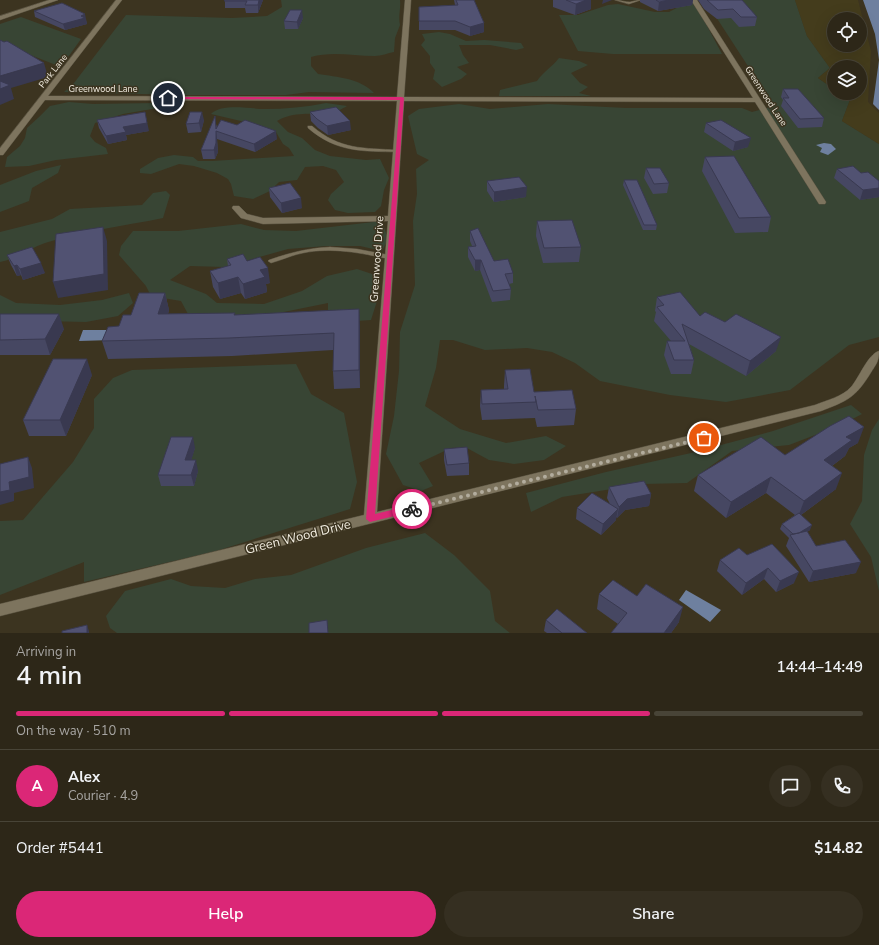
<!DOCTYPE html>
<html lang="en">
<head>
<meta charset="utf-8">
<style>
  :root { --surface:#2d2718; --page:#352f21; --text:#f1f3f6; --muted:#a7a5a2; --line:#484437; --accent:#db2777 }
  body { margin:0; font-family:"Nunito Sans",sans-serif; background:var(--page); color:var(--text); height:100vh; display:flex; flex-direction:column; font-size:15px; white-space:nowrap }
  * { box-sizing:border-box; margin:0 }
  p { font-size:13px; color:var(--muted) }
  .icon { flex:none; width:22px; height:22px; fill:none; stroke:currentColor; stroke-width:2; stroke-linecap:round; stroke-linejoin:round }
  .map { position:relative; height:633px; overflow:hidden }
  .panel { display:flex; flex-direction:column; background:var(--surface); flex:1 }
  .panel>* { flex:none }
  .fabs { position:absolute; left:827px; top:12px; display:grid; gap:8px }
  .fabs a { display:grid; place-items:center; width:40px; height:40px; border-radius:50%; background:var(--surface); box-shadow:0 4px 16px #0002,0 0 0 1px var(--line); font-size:20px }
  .pin { position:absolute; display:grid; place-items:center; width:34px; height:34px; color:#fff; margin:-17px; border:2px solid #fff; border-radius:50%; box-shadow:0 1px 4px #0007 }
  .courier { position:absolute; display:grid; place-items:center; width:40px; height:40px; margin:-20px; border:3px solid #db2777; border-radius:50%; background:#fff; color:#222; box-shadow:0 1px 5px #0007 }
  .head em { font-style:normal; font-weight:600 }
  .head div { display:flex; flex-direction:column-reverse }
  .head { display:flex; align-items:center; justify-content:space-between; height:68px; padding:0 16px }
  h1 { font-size:26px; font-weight:600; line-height:30px }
  .bar { display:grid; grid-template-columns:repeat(4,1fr); gap:6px 4px; align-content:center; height:48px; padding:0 16px }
  .bar i { height:5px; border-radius:3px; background:var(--line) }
  .bar .on { background:var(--accent) }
  .bar p { grid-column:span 4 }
  .line { display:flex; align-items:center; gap:10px; padding:0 16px; border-top:1px solid var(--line) }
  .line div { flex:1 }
  .round { display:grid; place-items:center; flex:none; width:42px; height:42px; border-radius:21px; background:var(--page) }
  .action { display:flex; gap:8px; margin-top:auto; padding:8px 16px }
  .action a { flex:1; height:46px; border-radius:24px; background:var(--accent); color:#fff; font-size:16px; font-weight:600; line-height:46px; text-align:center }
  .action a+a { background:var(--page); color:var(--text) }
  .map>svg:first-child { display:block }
</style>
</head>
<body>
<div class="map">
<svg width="879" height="633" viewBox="0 0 879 633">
  <rect width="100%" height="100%" fill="#3c3420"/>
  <path fill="#384534" d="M281 0H400C401 9 398 16 400 25L395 38 394 52C388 53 381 56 375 56 353 56 332 51 311 57V66L318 74C337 77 360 78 374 93L309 92 286 95H179L64 92 74 83 126 15 232 18 267 16 282 7Z
    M705 0H795L807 36 830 68 818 78 834 89V93H840L850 100 842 121 879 144V337L849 345 790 390 726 402 670 395 600 381 575 363 552 352 527 348 485 350 453 340H440L436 368 425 406 460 429 506 443 546 436 566 446 544 460 514 464 489 460 465 447 451 448 419 463 433 486 421 491 403 485 386 454 394 416 399 371 400 332 415 285 413 221 417 194 416 169 429 160 417 154 408 116 419 109 459 104 490 109 548 104 626 108H742L752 112 774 106Z
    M693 2 705 22 722 54H613L578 51 559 15H578L608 5 618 4 655 12H669L686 3Z
    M21 17 81 39 61 67 0 43V24Z
    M439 32 450 34 466 41 484 40 521 43 524 48 516 50 490 45H459L463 55 469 63 457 67 467 74 461 79 442 87 433 79 435 70 430 63V56L421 45 425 40 422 34Z
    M559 58 579 61 588 65 571 73 580 83 588 87 579 93 591 96H499L500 90 537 81C543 72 552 67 559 58Z
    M69 102 93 104 156 103 158 108 123 114 95 123 90 136 95 142 106 148 108 154 56 160 29 166 5 167 7 157 20 146 25 138 27 128 39 117 50 106Z
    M326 103 347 106C342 109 335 113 330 113 311 115 294 111 277 121L288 132 302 138 315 150 330 156 366 160 380 159 389 178 384 190 381 206 375 212 348 213 335 210 328 200 331 194 344 182 336 170 323 166 305 167 297 180 279 182 270 191 253 199 234 196 231 184 228 179 217 173 194 166 179 164 151 174 140 173V169L158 158 174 155 193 157 198 161H212L294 156 289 148 283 144 276 132 245 122 211 114C222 103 250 109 265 109 285 109 306 107 326 103Z
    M61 165 58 173 32 188 29 201 0 212V185L36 171Z
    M166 191 170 195 163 218C124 226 83 231 45 243 28 249 19 258 0 262V232L52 219 70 209 142 205 153 193Z
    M382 221 388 239 382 251 360 246H326L288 249 224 267 190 266 170 280 206 294 217 303 264 304 302 291 327 276 357 269 378 276 377 301 371 320 328 323V303L269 315 214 324 188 314 181 301 151 296 146 286 119 255 121 246 133 231H178L241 224 264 230 296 231Z
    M129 293 133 303 118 316 86 322 0 320V295L16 303 60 305 102 300Z
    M296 364 311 394 344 413 357 482 350 509 216 551 84 582V562L0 595V521L23 520 73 462 94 428V399L113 378 132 370Z
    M851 405 862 414 841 425 789 445 732 451 687 483 643 484 562 497 531 512 526 493 606 472 691 453 773 431Z
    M879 419V591L871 557 850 524 862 501 864 455 872 430Z
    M425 533 454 555 490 591 495 621 510 633H117L110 628 106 616 125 591 171 579 191 586 225 588 255 579 291 575 366 548Z"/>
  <path fill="#443c1c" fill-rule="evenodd" d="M795 0H858L871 51 868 102 879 113V144L842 121 850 100 840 93H860V67H834V89L818 78 830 68 807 36ZM834 19H860V45H834Z"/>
  <path fill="#6e809f" d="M863 0H879V110L873 104 879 60 875 34Z
    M824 143 831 144 836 149 828 155 820 152 822 148 816 145Z
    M83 330H117L112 340 79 341Z
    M686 590 721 610 710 622 679 600Z"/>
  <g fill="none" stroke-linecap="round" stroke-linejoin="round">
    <g stroke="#595240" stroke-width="1">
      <path id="service" d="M615 0C620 0 625 2 630 2 634 1 637 0 641 0L629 4Z
        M308 126H312C340 150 363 148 398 150L400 151 398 152C363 151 337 153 308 128Z
        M330 247 357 249 389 255 392 257 389 259C361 253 332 247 303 253 292 255 282 260 271 263L268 261 269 260C289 253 308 248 330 247Z"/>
    </g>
    <g stroke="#595240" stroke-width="1">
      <path id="minor" d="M49 0H58L0 20V16Z
        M116 0H122L48 96 397 97 405 0H411L404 97 753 98 691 0H697L826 202 825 204H819L755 102 404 101 377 512 815 405C827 400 842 397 851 387 859 378 868 354 879 351 879 362 876 364 870 374 855 398 847 401 821 411L0 616V604L364 515 388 221 263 224 241 218 232 208 233 206H239L247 214 263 218 388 216 397 101 45 100 3 155H0V148Z"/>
    </g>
    <use href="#service" fill="#7d745e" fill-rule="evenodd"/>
    <use href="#minor" fill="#7d745e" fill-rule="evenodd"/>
  </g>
  <path fill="#464762" d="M225 0H263L258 13H246L245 8H225Z
    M454 0H474L484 23V32L470 36 455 30H419V7L455 5Z
    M553 0H591V9L575 15 553 7Z
    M640 0H693L692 5 658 11 640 2Z
    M698 0H742L757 17 755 26 739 27 731 18 717 19 704 9Z
    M34 11 87 20H86L87 24 65 30 35 17Z
    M303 18 298 29H285L284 21Z
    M783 89 824 118 822 127 798 128 781 106 783 100 781 97Z
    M310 112 351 130 328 135 318 128 311 121Z
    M97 120 149 131 126 135 127 140 108 144 99 128Z
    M204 120 201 132 188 133 186 124Z
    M706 123 748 147 733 151 704 132Z
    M216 124 217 127 277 139 255 152 217 139 218 152 215 159H203L201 150Z
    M705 157 771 217 768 232 735 233 702 171Z
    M646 168 669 183 667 193 653 194 644 178Z
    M837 169 861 173 879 181V197L860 200 834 178Z
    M624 180 657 225 656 230H643L623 185Z
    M487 181 526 197 494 202 487 191Z
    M269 188 302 208 282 213 270 197Z
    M537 221 581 247 579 262 543 263 536 236Z
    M470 231 494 261 513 273V283L509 284 511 289 510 300 492 302 480 270 475 271 468 257V247L472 246 470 241Z
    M7 255 45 273 23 280 21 275 17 276 11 265Z
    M227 259 247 261 270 283 266 284 267 292 245 299 241 293 220 299 213 287 210 271 228 266Z
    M165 293 169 310 168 314 235 315 360 326V388L334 389 333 371V350L232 356 108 359 102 341 131 315Z
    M657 297 700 316 725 322 776 351 746 376 689 344 694 360 691 374H671L664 355 667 341H671L654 321 656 312 655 311Z
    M0 314 64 329 50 355H0Z
    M505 370 534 392 576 409 574 425 537 427 535 418 482 420 480 406 481 390 504 389V386Z
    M92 375 66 436H29L23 420Z
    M858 443 849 448 845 456 832 466 836 489 801 515 810 530 807 532 816 546 856 573 809 582 786 546 789 538 780 529 782 524 795 515 766 493 726 518 694 491 698 475 785 455Z
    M195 448 191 460 198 471 194 486H161L158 475Z
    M444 449 469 463V475L447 476 444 460Z
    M609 487 651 494 649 506 625 510 617 518 616 517V520L601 535 576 519 577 508 610 504 607 498Z
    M747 555 794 583 776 592 764 579 742 595 717 571 720 560Z
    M599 594 637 596 679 622 671 633H611L618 624 597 609Z
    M546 620 587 633H547L544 631Z"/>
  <path fill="#393950" d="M259 0H263L258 13V5Z
    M586 0H591V9L575 15 576 4Z
    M603 0H612L602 4Z
    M669 0H693L692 5 658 11 659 2Z
    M302 10 303 18 298 29 297 22Z
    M85 14 87 24 65 30 63 24 81 16Z
    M484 23V32L470 36V27Z
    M44 63 48 77 11 88 14 99 0 105V76Z
    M145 112 149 131 126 135 127 140 108 144 106 136 123 127Z
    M202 112 204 120 201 132 199 123Z
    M350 121 351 130 328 135 327 126Z
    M216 131 217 139 218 152 215 159 214 150Z
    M276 131 277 139 255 152 254 144Z
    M751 138 748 147 733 151 735 142Z
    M527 187 526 197 494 202V192Z
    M879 188V197L860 200 863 190Z
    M301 198 302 208 282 213 281 203Z
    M103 227 107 241 108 290 58 298 53 282Z
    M475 260H481L480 270 475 271Z
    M41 263 45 273 23 280 20 269Z
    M17 265 21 275 17 276 14 266Z
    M268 268 270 283 266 284 267 292 245 299 243 284 260 270Z
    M238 277 241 293 220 299 218 283Z
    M165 293 169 310 163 332 158 314Z
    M359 309 360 326V388L359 370Z
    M59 314 64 329 50 355 45 339Z
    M781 337 776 351 746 376 750 361Z
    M87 359 92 375 66 436 60 420Z
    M864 427 858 443 849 448 845 456 818 476 824 460 846 437Z
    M193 437 195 448 188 471 185 460Z
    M28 457 32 468 34 488 14 493V501L0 505V492L9 482Z
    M196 460 198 471 194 486 191 475Z
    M842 473 836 489 798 517 804 501Z
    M771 477 766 493 726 518 731 502Z
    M651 494 649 506 625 510 617 518 619 507 627 499Z
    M618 509 616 520 601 535 603 524Z
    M812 525 810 530 794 540 795 535Z
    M861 562 856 573 809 582 813 571Z
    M768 568 764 579 742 595 746 583Z
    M799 572 794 583 776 592 780 581Z
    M683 607 679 622 671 633H664Z
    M87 625 89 631V633H87Z"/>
  <path fill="#515272" stroke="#393950" d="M225 0H259L258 5H245L247 1H224Z
    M456 0H474L484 23 470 27 455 21H419V7L458 5Z
    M566 0H586L576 4Z
    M656 0H669L659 2Z
    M707 0H742L757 17H741L733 9 718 10Z
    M62 3 85 14 81 16 85 18 63 24 34 11Z
    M290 10H302L297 22 284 21Z
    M0 40 4 42 7 41 44 63 0 76Z
    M0 81 10 85 0 89Z
    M783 89H798L824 118 800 119 783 98H789Z
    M336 107 350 121 327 126 317 119 310 112Z
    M145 112 147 123 123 127 126 132 106 136 97 120Z
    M190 112H202L199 123 186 124Z
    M215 116 216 129 221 120 237 125 245 120 276 131 254 144 216 131V143L214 150H201Z
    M721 120 751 138 735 142 706 123Z
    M734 156 771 217 739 218 705 157Z
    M853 166 861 173 868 172 879 181V188L863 190 837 169Z
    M646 168H660L669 183 654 184Z
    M519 177 527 187 494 192 487 181Z
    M624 180H637L657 225H644Z
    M290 183 301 198 281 203 269 188Z
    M572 220 581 247 544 248 537 221Z
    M103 227 104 274 53 282 56 234Z
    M478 228 494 261 508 259 513 273 505 274 511 289 493 291 481 260H475L468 247 476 246 470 231Z
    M32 247 41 263 20 269 17 265 14 266 7 255Z
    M243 254 247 261 260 257 268 268 260 270 265 277 243 284 238 277 218 283 210 271 231 265 227 259Z
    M680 292 700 316 705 312 725 322 736 314 781 337 750 361 682 324 694 360H674L667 341H685L657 307 664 305 657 297Z
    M139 293H165L158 314 235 313 234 315 359 309V370L333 371 334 333 229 338 102 341 108 327 119 326 123 315H131Z
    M0 314H59L45 339 0 340Z
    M53 359H87L60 420H23Z
    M530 369 534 392 572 390 576 409 538 410 535 396 536 402 482 404 481 390 508 389 505 370Z
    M849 416 864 427 846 437 852 440 824 460 842 473 804 501 771 477 731 502 698 475 761 437 785 455 830 426Z
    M171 437H193L185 460H196L191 475H158Z
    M467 447 469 463 447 465 444 449Z
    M28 457 29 477 9 482 10 490 0 492V464Z
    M644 481 651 494 627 499 619 507 609 487Z
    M592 493 618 509 603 524 577 508Z
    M799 513 812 525 799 533 793 534 782 524Z
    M807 531 816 546 845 540 861 562 813 571 790 535Z
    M772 544 799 572 780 581 768 568 746 583 720 560 739 548 747 555Z
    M613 580 637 596 646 584 683 607 664 633H611L627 613 599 594Z
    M557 609 587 633H562L546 620Z
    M327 620 328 633H309V623Z
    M87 625V633H62V631Z"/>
  <path fill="#db2777" d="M167 97H402L404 98 375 514 412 505 415 506 417 509 415 511 370 522 366 519 400 100 168 99Z"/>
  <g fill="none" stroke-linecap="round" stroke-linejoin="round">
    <path stroke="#b2ac9d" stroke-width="4" stroke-dasharray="0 7.2" d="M412 509 704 438"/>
  </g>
  <g text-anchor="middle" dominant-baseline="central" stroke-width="3" stroke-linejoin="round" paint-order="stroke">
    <g font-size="9" fill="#f2ede1" stroke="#3c3420">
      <text transform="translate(53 71) rotate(-52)">Park Lane</text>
      <text x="103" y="89">Greenwood Lane</text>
      <text transform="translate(766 96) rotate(57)">Greenwood Lane</text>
    </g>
    <g font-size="11" fill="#f2ede1" stroke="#3c3420">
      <text transform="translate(377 259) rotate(-86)">Greenwood Drive</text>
    </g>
    <g font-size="13" fill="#f2ede1" stroke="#3c3420">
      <text transform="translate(298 537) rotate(-14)">Green Wood Drive</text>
    </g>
  </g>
</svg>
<div class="fabs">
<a><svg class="icon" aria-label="locate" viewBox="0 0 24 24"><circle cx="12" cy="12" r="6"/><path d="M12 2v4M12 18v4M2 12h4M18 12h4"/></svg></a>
<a><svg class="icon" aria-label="layers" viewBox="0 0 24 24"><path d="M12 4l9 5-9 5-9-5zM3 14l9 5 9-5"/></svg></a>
</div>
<div class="pin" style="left:704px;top:438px;background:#ea580c"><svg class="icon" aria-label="bag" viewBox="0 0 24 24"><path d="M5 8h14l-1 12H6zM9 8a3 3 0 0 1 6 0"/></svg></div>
<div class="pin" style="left:168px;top:98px;background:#1f2937"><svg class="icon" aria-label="home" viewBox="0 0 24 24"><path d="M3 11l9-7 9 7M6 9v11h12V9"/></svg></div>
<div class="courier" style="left:412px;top:509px"><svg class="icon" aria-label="bike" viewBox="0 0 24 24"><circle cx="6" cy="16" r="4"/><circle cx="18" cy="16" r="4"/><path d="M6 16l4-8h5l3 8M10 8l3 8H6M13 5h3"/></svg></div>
</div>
<section class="panel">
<div class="head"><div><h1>4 min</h1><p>Arriving in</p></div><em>14:44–14:49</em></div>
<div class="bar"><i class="on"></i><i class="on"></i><i class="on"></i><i></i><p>On the way · 510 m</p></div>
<div class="line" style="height:72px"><b class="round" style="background:var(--accent);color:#fff">A</b><div><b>Alex</b><p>Courier · 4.9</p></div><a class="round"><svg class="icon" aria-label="chat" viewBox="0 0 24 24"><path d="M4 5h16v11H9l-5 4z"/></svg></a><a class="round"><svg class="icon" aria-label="phone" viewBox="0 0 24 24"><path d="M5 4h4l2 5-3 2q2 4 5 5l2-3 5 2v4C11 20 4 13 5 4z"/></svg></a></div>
<div class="line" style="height:52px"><div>Order #5441</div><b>$14.82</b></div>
<div class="action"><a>Help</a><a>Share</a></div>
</section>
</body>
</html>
